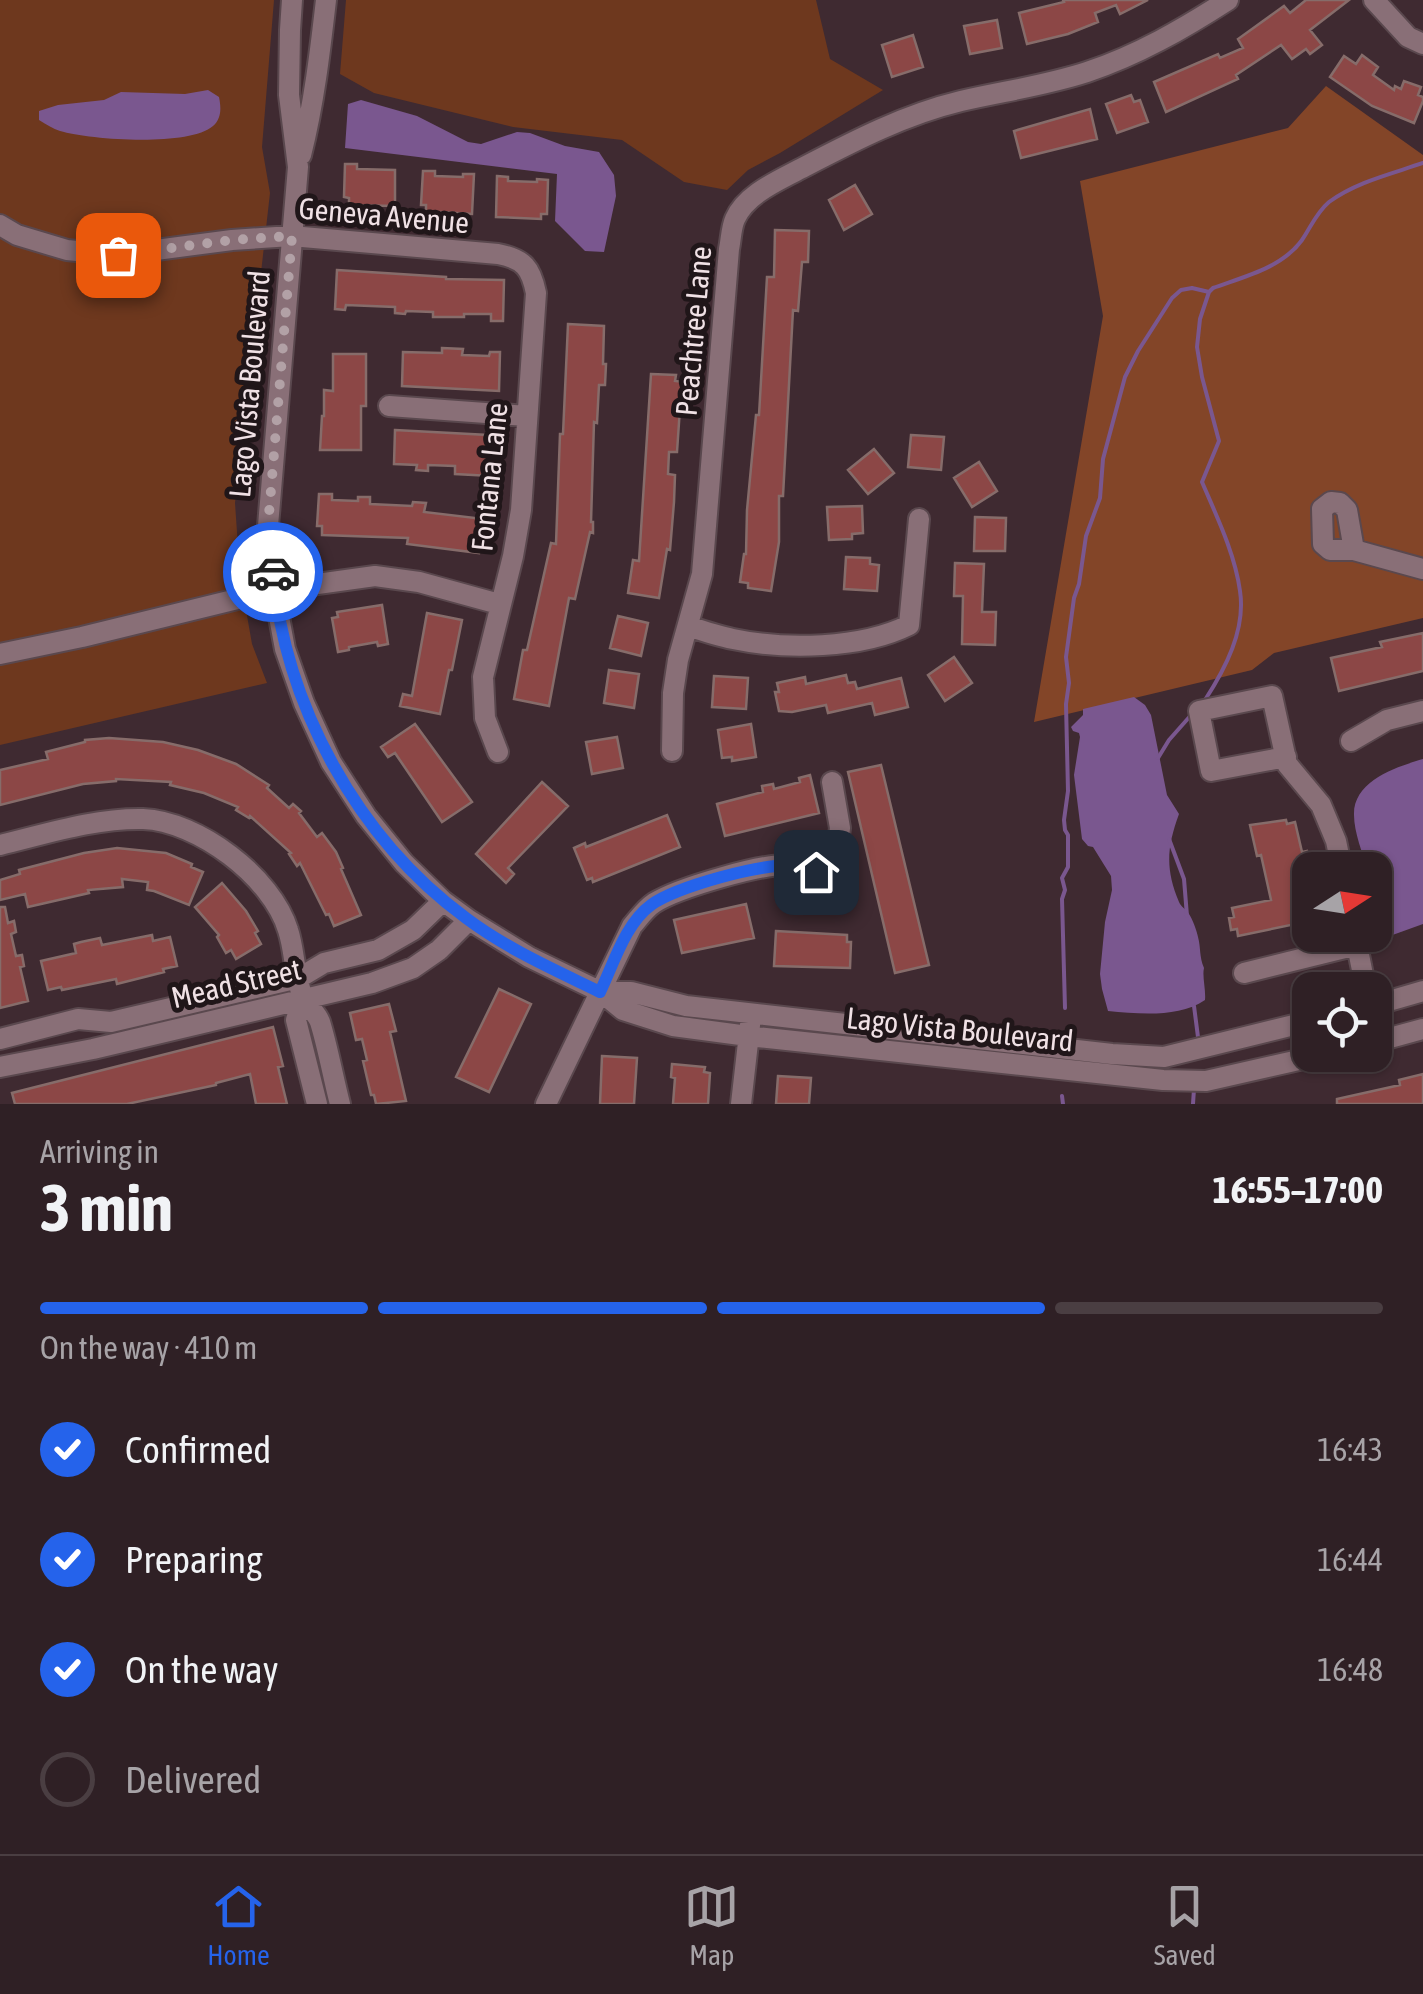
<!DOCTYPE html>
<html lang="en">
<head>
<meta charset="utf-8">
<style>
  :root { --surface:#2f2025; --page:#37282d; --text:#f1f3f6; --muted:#a7a3a7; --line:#4a3e42; --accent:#2563eb }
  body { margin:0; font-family:"Asap Condensed",sans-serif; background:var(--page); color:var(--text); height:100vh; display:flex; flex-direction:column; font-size:38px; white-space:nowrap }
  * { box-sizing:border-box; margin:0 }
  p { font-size:32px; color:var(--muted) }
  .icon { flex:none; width:55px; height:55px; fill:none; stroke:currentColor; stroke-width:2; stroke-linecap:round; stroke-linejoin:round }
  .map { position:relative; height:1104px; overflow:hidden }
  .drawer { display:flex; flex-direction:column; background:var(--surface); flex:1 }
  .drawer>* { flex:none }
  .needle { width:65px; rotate:78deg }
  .controls { position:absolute; left:1292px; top:852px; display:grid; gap:20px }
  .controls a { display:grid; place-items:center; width:100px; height:100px; border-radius:20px; background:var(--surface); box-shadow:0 2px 8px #0004,0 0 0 2px var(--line); font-size:50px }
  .pin { position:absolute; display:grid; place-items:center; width:85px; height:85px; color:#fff; margin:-42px; border-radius:20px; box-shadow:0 5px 15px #0006 }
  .courier { position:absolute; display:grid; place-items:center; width:100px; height:100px; margin:-50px; border:8px solid #2563eb; border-radius:50%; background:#fff; color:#222; box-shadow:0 2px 12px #0007 }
  .overview em { font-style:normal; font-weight:700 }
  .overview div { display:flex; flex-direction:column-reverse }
  .overview { display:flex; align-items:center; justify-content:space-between; height:170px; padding:0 40px }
  h1 { font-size:65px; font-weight:700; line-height:75px }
  .bar { display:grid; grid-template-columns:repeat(4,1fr); gap:15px 10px; align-content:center; height:120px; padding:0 40px }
  .bar i { height:12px; border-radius:8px; background:var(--line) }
  .bar .current { background:var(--accent) }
  .bar p { grid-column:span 4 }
  ol { padding:0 40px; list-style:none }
  li { display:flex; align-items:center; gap:30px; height:110px }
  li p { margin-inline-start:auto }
  li .icon { padding:10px; border-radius:50%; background:var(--accent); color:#fff; stroke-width:4 }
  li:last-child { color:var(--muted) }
  li i { width:55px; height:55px; border:5px solid var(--line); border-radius:50% }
  .tab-bar { display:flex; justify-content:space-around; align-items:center; height:140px; border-top:2px solid var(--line); background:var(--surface); font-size:28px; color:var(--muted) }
  .tab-bar a { display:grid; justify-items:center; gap:5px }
  .tab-bar .current { color:var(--accent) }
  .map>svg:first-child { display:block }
</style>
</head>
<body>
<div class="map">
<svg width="1423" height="1104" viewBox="0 0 1423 1104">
  <rect width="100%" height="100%" fill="#3f2a31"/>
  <path fill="#6e381e" d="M0 0H274L262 147 270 193 235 503 240 576 252 644 267 683 0 745Z
    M346 0H816L830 59 883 90 780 153 748 170 727 190 684 182 622 140 513 127 374 93 340 74Z"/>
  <path fill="#834528" d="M1326 86 1423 155V618L1274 653 1252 670 1034 722 1103 316 1080 181 1288 128Z"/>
  <path fill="#7a578f" d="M208 90 219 97C221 107 222 118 213 126 189 147 90 140 60 131 53 129 46 124 39 120V111L58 105 104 100 121 92 185 94Z
    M361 100 417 116 468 142 481 144 517 132 530 133 565 146 599 152 614 175 616 196 604 252 585 251 555 221 557 174 345 148 348 104Z
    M1134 697 1145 705 1151 715 1167 795 1179 814C1167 847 1165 869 1179 902 1181 907 1186 909 1189 914 1192 918 1197 931 1198 937 1201 948 1199 956 1204 968 1202 976 1206 990 1205 1000 1178 1018 1140 1014 1108 1011L1102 989 1100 974 1105 922 1112 890 1111 876 1093 847 1088 846 1082 839 1074 775 1080 737 1079 733 1073 731 1071 727 1083 715V709Z
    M1423 759V924L1387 937 1375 900V870H1367C1363 853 1354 833 1354 815 1353 781 1396 767 1423 759Z"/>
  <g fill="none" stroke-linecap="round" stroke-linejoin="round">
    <path stroke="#7a578f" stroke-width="4" d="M1205 700C1225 669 1246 630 1240 591 1235 554 1217 517 1202 482L1219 441 1202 377 1197 347 1200 319 1209 292
      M1158 758 1169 740 1192 714
      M1169 839 1184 879 1187 916
      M1194 1006 1198 1037
      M1065 1008 1062 899 1065 890 1062 878 1068 867V835L1065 830 1064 820 1068 791 1066 704 1069 683 1066 657 1074 598 1079 584 1086 536 1100 498 1103 459 1125 377 1138 351 1172 298 1181 290 1192 288 1209 292 1213 288C1243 277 1282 268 1302 240 1311 227 1316 213 1329 202 1356 182 1391 174 1423 163
      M1062 1096 1063 1104
      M1193 1104 1194 1089"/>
  </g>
  <path fill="#8c4746" stroke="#866c6a" stroke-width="2.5" d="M1063 0H1148L1120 14 1116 5 1095 13 1098 22 1068 34 1027 44 1019 13 1064 2Z
    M1306 0H1349L1310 30 1322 45 1310 54 1306 49 1292 59 1281 45 1236 75 1238 79 1166 112 1154 82 1218 54 1220 58 1243 48 1238 39 1284 6 1290 13Z
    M997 20 1002 48 970 54 964 26Z
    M913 35 923 67 892 77 882 45Z
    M1362 55 1378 67 1373 75 1394 90 1395 86 1401 89 1404 81 1421 87 1418 95 1423 97V101L1414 123 1372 106 1330 77 1344 56 1356 64Z
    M1131 95 1134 102 1140 100 1148 122 1117 133 1106 104Z
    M1090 109 1097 139 1021 158 1014 131Z
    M345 164H357V169L395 170V206L349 205V198L344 197Z
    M423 171H435V176L463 177V174H474L472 214 426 211V205H421Z
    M497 176 508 177V181L537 182V179L548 180 547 214H541V219L496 217Z
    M855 185 872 214 844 230 829 200Z
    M775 230 809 231 808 262H802L798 311 793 310 783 496H779V542L771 591 748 588V583L740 582 744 554H746L747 510 756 415H759L767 277H774Z
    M337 270 446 277V279L504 280 503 321H491V314H464V317H433V312L406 311 405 314 395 313V307L346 305 345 310 335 309Z
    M568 324 604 326 603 364H606L605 385H599L597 423 594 422 591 522H593V533L590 532 575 599 569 598 549 706 514 699 523 650H527L551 543 556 544 560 434H563Z
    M442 348 463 349 462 355 489 356 490 352H500L499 391 402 386 403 352 442 353Z
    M333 354H366V406H361V450H320L322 416H324V390L333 391Z
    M651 374 676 375 675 381 684 382 683 408H680L677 452H669L668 474 675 475 674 502 670 550 667 549 659 598 628 593 633 560 639 561Z
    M395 430 488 435V442L492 443 491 476 455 474V466L428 465V471L416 470 417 465 394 464Z
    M911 435 944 437 941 470 908 467Z
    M874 449 894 473 868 494 848 470Z
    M979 462 997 491 972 507 954 478Z
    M319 494H332V500L358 501V497H370V504L412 506 413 502 426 503 424 512 484 519 479 553 407 544 408 538 322 535V526H317Z
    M862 506 863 533 852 534V539L829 540 827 507Z
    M975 517 1006 518 1005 551H974Z
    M846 557 870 558V564L879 565 877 591 844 589Z
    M955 563 984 564 982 612H996L995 645 962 644 963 596H954Z
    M382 605 388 644 378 646 377 642 349 647V650L338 652 332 618 338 617 337 612Z
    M427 613 462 620 452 670H449L440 714 400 706 403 694 412 696Z
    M618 616 648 623 641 656 610 648Z
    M1423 633V671L1339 691 1331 658 1382 647 1380 642Z
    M954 657 972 683 945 701 928 675Z
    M609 670 639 674 634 708 604 703Z
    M846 675 848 683 855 682 857 689 901 678 908 707 875 715 872 703 828 713 826 705 792 712 779 711 775 692H779L777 683 805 677 806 684Z
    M714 676 748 678 746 709 712 707Z
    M415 724 472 802 442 822 395 753 388 757 381 747Z
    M751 724 756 757 732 761V757L722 758 718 730Z
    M617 737 623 768 592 774 586 742Z
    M109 738 163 742 198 750 236 764 269 785 267 788 289 808 293 804 301 811 299 813 317 837 322 833 336 852 343 868 341 869 361 915 334 926 329 914 326 915 300 863 297 866 289 854 291 853 250 816 249 818 236 810 238 807 204 793 170 785 171 782 116 779V781L83 784 0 805V770L48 759 46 752 85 742V740Z
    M881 765 929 965 895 973 848 772Z
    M810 775 819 813 725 836 717 804 763 792 762 786 773 784 774 789 800 782 799 778Z
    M542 782 568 806 508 868 514 874 506 883 476 854Z
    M667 815 680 847 593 882 592 878 587 880 574 848 585 843 586 847Z
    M1286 820 1287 824 1295 822 1302 852 1307 851 1310 866V921L1238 936 1237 929 1231 930 1229 918 1234 917 1232 908 1271 900 1261 855 1257 856 1250 825Z
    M117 848 166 853 192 864 191 867 203 872 189 905 154 891 147 890 148 882 122 879 123 887 88 890 89 893 28 907 25 894 0 900V880L20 874 19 870 84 853Z
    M222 883 246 911 258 931 255 933 261 944 236 959 231 950 226 953 217 937 219 935 195 907Z
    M746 904 754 938 682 953 674 920Z
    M0 907H5L8 923 14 921 16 932 11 934 16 956 22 955 24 966 20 967 28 1001 0 1008Z
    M776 931 847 935V942H851L850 968 774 966Z
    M152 935 153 941 170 937 177 966 163 969 164 972 117 984 116 979 62 990 61 987 48 990 41 961 76 953 74 944 81 942 100 938 102 945Z
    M499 989 531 1004 489 1092 456 1077Z
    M389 1004 396 1031 390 1032 406 1101 376 1104 374 1095H371L363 1061 367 1060 362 1039 356 1040 350 1013Z
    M273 1027 283 1066 278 1067 287 1104H256L250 1074 216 1083V1085L127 1104H15L12 1093Z
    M602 1056 637 1058 634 1104H600Z
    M672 1064 705 1067 704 1072 710 1073 708 1104H673L675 1078 671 1077Z
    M1423 1074V1104H1337V1099L1400 1085 1399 1080Z
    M778 1076 811 1078 809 1104H776Z"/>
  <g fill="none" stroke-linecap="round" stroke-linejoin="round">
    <g stroke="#5a484e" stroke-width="24">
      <path id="minor" d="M292 0 290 30 289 95 298 167 268 526 274 590 285 649 304 703 331 762 366 816 404 863 443 901 469 920 529 957 601 992 623 1010 673 1026 748 1036 1163 1080 1206 1081 1321 1055
        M1374 0 1408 37 1423 44
        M301 155C314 104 320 52 326 0
        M0 225 17 235 67 250 118 255 232 240 291 236 498 254C524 259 531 268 536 293L521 510 513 556 483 677 485 718 498 752
        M389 406 527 416
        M1354 550 1347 510 1340 503 1331 502 1322 509 1323 544 1330 550H1354L1423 569
        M688 626C703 631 718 636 733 639 785 650 861 649 909 625L919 519
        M0 654 82 637 274 590 375 576 419 582 499 604
        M1351 741 1387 720 1423 711
        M672 751 673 693 678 660 702 574 729 249C731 240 731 228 735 219 746 194 778 181 800 169 852 142 903 115 961 101 1004 91 1044 86 1087 72 1138 55 1183 29 1228 0
        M1286 757 1211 771 1199 711 1272 696 1287 764 1321 805 1336 841 1342 870
        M0 845C46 834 95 818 143 819 198 821 272 877 288 930 295 951 294 976 303 997 307 1006 316 1012 320 1022 328 1048 333 1077 340 1104
        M1355 935 1366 990
        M1244 973 1357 945
        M601 992H631L686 1006 1112 1054 1164 1057 1310 1021
        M303 998 296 1020 317 1104
        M1375 1005 1423 991
        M0 1039 78 1019 111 1022 299 978 324 963 378 950 413 930 443 901
        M1375 1042 1423 1029
        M0 1067 93 1049 372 983 413 968 439 950 469 920
        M546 1104 632 926C639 918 645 909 654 903 678 888 765 862 793 865 801 866 809 870 816 872L838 842 840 828 832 782
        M741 1104 750 1025"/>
    </g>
    <use href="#minor" stroke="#896f77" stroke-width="20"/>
  </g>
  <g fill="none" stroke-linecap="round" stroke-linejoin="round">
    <path stroke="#b2a1a6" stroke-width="10" stroke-dasharray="0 18" d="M118 255 232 240 292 236 268 526 273 572"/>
    <path stroke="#2563eb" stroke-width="12" d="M273 572C285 705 357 838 466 918 507 949 555 970 600 992 614 963 625 924 651 905 675 887 765 862 794 866 801 867 809 870 816 872"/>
  </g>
  <g text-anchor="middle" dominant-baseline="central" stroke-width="10" stroke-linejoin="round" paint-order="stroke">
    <g font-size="30" fill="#f0e1e5" stroke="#201619">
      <text transform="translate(384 215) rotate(5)">Geneva Avenue</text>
      <text transform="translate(693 331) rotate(-85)">Peachtree Lane</text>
      <text transform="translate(249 384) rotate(-85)">Lago Vista Boulevard</text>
      <text transform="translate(489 477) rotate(-84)">Fontana Lane</text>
      <text transform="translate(236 983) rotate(-13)">Mead Street</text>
      <text transform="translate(960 1029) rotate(6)">Lago Vista Boulevard</text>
    </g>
  </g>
</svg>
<div class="controls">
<a><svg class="needle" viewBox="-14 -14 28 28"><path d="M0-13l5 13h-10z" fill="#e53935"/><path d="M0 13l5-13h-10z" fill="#a7a3a7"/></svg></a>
<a><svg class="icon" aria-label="locate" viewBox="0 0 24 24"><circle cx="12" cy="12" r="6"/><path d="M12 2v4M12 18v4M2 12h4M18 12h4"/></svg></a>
</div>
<div class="pin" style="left:118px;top:255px;background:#ea580c"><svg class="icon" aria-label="bag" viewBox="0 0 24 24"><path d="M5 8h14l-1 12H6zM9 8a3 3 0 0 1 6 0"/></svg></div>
<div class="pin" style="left:816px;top:872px;background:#1f2937"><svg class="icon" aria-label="home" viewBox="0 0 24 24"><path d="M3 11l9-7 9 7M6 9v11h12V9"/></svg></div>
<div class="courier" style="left:273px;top:572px"><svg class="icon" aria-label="car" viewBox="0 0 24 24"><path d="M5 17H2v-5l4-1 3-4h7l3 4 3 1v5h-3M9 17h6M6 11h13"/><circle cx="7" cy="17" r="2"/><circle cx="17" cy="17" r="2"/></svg></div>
</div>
<section class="drawer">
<div class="overview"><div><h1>3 min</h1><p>Arriving in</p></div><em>16:55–17:00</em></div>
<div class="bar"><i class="current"></i><i class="current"></i><i class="current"></i><i></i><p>On the way · 410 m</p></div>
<ol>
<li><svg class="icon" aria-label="check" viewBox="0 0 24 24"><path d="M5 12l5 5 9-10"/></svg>Confirmed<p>16:43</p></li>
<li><svg class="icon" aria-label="check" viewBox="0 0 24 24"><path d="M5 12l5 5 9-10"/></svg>Preparing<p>16:44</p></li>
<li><svg class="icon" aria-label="check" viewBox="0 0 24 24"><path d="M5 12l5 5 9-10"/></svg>On the way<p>16:48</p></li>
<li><i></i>Delivered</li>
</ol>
</section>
<nav class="tab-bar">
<a class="current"><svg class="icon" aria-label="home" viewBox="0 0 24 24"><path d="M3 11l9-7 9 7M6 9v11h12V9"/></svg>Home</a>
<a><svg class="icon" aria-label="map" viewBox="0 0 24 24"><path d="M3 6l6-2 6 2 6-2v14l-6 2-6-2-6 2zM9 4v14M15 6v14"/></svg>Map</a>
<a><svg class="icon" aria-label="saved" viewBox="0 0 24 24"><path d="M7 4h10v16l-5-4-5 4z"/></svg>Saved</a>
</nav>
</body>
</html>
